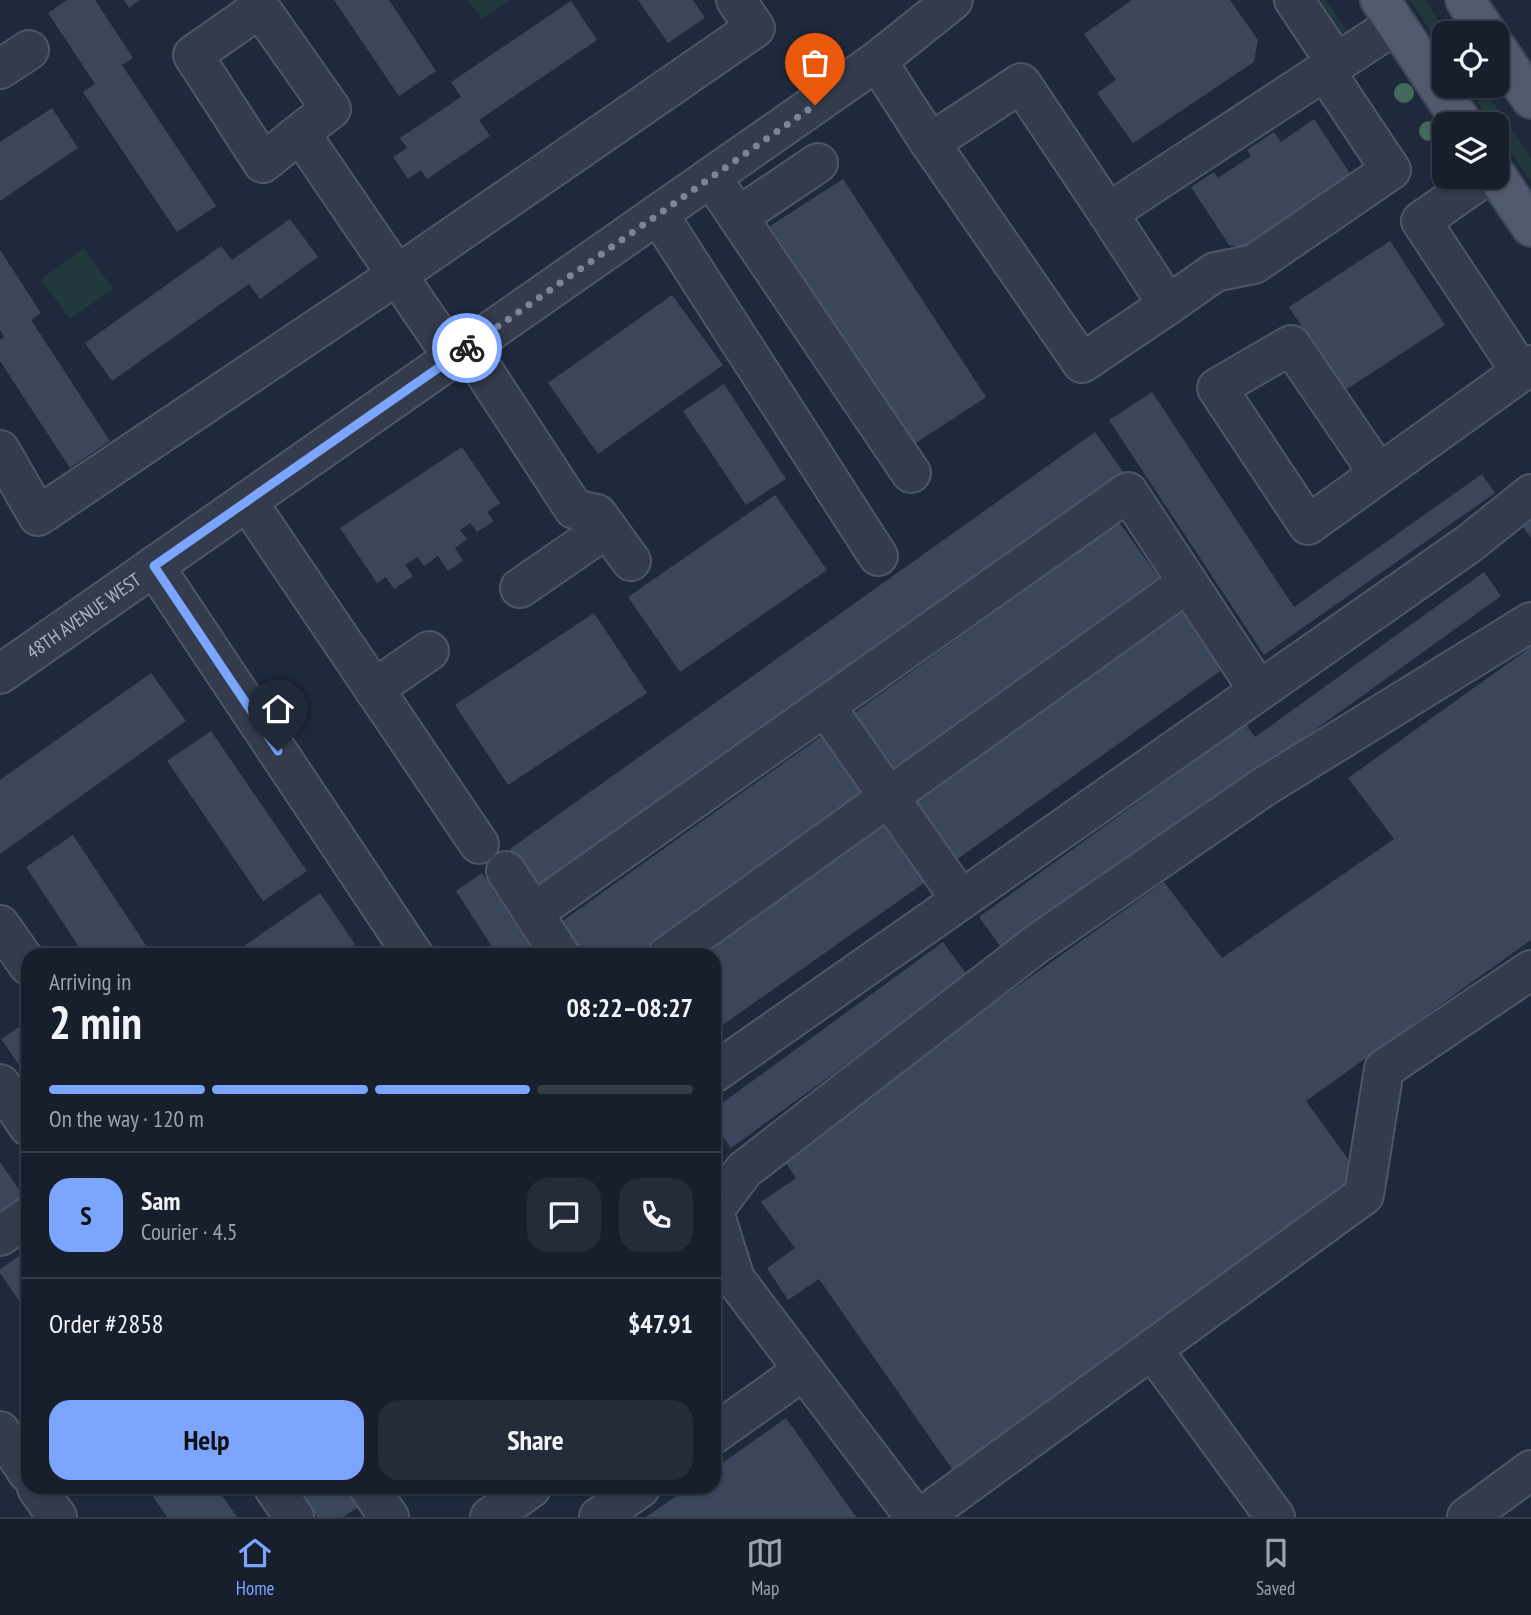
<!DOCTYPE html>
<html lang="en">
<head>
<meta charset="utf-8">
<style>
  :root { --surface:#171f2d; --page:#242c39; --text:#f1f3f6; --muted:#9ea2aa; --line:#363d49; --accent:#7ca5ff }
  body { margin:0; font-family:"PT Sans Narrow",sans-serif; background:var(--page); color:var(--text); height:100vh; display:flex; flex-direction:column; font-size:26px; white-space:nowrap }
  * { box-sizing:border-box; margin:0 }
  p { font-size:23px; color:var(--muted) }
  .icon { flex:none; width:38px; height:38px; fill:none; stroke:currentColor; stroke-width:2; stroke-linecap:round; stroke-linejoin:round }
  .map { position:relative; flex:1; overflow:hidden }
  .panel { position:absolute; left:21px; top:948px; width:700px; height:546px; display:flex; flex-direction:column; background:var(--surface); border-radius:21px; box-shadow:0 2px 5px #0004,0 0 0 2px var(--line) }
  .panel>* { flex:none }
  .tools { position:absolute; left:1432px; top:21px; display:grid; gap:14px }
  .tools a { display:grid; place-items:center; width:77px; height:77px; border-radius:14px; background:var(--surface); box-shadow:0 2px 5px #0004,0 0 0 2px var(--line); font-size:35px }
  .pin { position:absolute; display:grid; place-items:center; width:60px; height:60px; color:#fff; margin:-72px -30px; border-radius:50% 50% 50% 0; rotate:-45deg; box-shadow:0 0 7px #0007 }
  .pin .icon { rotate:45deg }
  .courier { position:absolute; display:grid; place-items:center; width:70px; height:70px; margin:-35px; border:5px solid #7ca5ff; border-radius:50%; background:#fff; color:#222; box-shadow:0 2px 9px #0007 }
  .head em { font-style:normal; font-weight:600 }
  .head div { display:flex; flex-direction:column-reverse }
  .head { display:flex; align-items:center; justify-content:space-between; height:119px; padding:0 28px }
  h1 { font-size:46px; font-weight:600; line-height:52px }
  .bar { display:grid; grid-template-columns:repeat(4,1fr); gap:10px 7px; align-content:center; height:84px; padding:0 28px }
  .bar i { height:9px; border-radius:5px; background:var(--line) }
  .bar .on { background:var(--accent) }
  .bar p { grid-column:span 4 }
  .line { display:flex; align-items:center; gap:18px; padding:0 28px; border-top:2px solid var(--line) }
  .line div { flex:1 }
  .round { display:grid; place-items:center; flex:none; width:74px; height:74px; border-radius:21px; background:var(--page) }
  .primary-button { display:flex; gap:14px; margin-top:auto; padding:14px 28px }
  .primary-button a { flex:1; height:80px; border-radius:21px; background:var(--accent); color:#111; font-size:28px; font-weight:600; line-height:80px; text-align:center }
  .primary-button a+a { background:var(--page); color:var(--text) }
  .menu { display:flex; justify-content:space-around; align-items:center; height:98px; border-top:2px solid var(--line); background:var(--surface); font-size:19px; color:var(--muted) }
  .menu a { display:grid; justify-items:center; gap:4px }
  .menu .on { color:var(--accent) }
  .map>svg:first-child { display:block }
</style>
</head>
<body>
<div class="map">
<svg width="1531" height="1517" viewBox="0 0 1531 1517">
  <rect width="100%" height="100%" fill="#1f293c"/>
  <path fill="#21383d" d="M468 0H510L482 19Z
    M1320 0H1326L1347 32 1341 31Z
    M1410 0H1425L1447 33H1444V51Z
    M1467 86H1482L1531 159V182L1496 130V124H1492Z
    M84 248 113 289 70 319 41 279Z"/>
  <path fill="#3a475b" d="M67 0H95L133 58 122 65 216 206 177 232 83 92 95 84 48 13Z
    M124 0H140L129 8Z
    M334 0H389L436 71 399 96Z
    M638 0H693L705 18 668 43Z
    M1132 0H1230L1258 40 1254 62 1133 143 1097 93 1116 80 1084 34Z
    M571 1 597 40 479 120 490 136 427 179 421 170 408 179 393 157 407 148 400 138 461 97 451 82Z
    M52 108 78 148 0 201V142Z
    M1314 119 1351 175 1244 247 1229 245 1191 187 1214 172 1218 178 1251 156 1247 150 1274 132 1281 142Z
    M843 179 986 397 913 445 770 226Z
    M290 219 318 257 260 299 249 284 112 381 85 343 221 246 232 260Z
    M1390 241 1445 325 1344 391 1289 307Z
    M0 250 41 313 31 320 110 441 70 468 0 361V340L4 337 0 330Z
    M672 295 723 365 598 454 548 383Z
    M724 384 786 479 746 505 683 411Z
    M1152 392 1294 607 1482 474 1495 493 1264 655 1109 420Z
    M1095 432 1124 473 538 890 510 849Z
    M462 447 500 503 487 512 494 521 477 532 470 523 460 530 467 539 455 548 463 561 448 571 438 556 424 566 418 557 405 565 413 576 394 589 386 577 377 583 340 528Z
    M775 495 827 570 680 672 628 597Z
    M1531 521V538L1523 527Z
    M1119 522 1162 582 896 773 853 714Z
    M1484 572 1501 596 1005 953 979 917 1246 724 1255 737Z
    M1180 609 1223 669 956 860 913 800Z
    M594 613 647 693 508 785 455 705Z
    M1531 647V940L1306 1101 1361 1177 954 1472 819 1279 788 1300 767 1268 795 1248 761 1202 796 1178 780 1155 1164 882 1222 958 1394 839 1348 778Z
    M151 673 186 721 0 854V780Z
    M211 731 307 871 263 901 167 761Z
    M823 735 866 794 640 956H585L561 922Z
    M886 823 927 881 714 1031V956H698Z
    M73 835 153 956H85L26 867Z
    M482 873 536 956H498L456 891Z
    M320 893 355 944 339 956H230Z
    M943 942 968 976 731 1148 714 1125V1109Z
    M28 1021V1078L1 1039Z
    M0 1162 27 1201 0 1219Z
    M28 1250V1314L0 1273V1269Z
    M786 1418 856 1517H646L688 1488H714V1469Z
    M147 1488H217L237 1517H167Z
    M297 1488H357L366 1502 343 1517H317Z"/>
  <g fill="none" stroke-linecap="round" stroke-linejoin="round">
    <g stroke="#4e5666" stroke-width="42">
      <g id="minor">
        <path d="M1294 0 1337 64"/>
        <path d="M877 61 930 143 1021 83 1108 213 1396 24"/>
        <path d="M0 69 29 50"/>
        <path d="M300 133 263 163 193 55 260 8 331 109 300 133 453 357"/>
        <path d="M930 143 1082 363 1168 305"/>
        <path d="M711 177 911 473"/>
        <path d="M1484 177 1421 221 1521 372 1531 365"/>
        <path d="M1108 213 1168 305 1215 272 1254 264 1391 170 1325 71"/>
        <path d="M658 214 878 556"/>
        <path d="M738 217 818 163"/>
        <path d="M468 347 574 509 597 514 631 561"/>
        <path d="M0 450 38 516 397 275 755 28 736 0"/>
        <path d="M1379 474 1291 345 1217 388 1308 525 1521 372"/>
        <path d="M247 501 479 844"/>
        <path d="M154 566 414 956"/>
        <path d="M520 588 607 528"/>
        <path id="s1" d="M0 674 877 61 953 0"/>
        <path d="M374 689 429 651"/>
        <path d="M825 706 961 900"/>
        <path d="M506 871 561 956"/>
        <path d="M533 913 1128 492 1259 691"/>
        <path d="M0 925 28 965"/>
        <path d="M667 956 1187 583"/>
        <path d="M714 1073 1470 543 1531 494"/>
        <path d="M0 1084 28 1126"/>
        <path d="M714 1210 744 1170 1038 943 1265 786 1531 622"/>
        <path d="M714 1212 735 1279 915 1517"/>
        <path d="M0 1236 28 1217"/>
        <path d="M1152 1349 1275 1517"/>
        <path d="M0 1431 28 1473"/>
        <path d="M714 1434 804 1370"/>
        <path d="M37 1488 57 1517"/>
        <path d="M274 1488 294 1517"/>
        <path d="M369 1488 389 1517"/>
        <path d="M490 1517 531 1488"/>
        <path d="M599 1517 640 1488"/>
        <path d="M922 1517 1364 1195 1384 1069 1531 970"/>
        <path d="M1467 1517 1531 1470"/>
      </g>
    </g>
    <g stroke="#3c4555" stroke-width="42">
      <path id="major" d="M1380 0 1463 124
        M1465 0 1487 33
        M1496 47 1531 99
        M1496 175 1531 227"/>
    </g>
    <use href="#minor" stroke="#333b4c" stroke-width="38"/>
    <use href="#major" stroke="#515a6c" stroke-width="38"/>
  </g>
  <g fill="#44685b">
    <circle cx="1404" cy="93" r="10"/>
    <circle cx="1429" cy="131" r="10"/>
  </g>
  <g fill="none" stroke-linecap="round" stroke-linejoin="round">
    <path stroke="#7c8597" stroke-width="7" stroke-dasharray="0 12.6" d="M467 348 815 105"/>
    <path stroke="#7ca5ff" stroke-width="9" d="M278 751 154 566 467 348"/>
  </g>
  <g text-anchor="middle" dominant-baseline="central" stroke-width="5" stroke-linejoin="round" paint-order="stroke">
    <g font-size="19" fill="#aeb6c8" stroke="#182130">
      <text stroke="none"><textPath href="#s1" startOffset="102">48TH AVENUE WEST</textPath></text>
    </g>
  </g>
</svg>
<div class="tools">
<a><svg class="icon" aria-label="locate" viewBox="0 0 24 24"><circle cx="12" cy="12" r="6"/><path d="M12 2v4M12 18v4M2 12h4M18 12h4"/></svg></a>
<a><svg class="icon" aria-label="layers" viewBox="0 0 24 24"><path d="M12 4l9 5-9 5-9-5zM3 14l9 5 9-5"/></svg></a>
</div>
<div class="pin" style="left:815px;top:105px;background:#ea580c"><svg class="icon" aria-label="bag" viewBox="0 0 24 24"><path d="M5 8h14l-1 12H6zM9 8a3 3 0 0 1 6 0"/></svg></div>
<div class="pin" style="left:278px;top:751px;background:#1f2937"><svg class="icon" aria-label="home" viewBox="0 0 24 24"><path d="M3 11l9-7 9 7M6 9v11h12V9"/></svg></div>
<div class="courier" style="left:467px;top:348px"><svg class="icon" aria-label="bike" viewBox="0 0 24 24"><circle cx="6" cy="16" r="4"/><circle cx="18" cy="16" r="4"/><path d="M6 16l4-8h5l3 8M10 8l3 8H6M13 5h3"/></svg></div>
<section class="panel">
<div class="head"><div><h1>2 min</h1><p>Arriving in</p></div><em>08:22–08:27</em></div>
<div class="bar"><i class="on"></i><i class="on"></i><i class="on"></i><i></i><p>On the way · 120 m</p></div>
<div class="line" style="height:126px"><b class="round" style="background:var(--accent);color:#111">S</b><div><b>Sam</b><p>Courier · 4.5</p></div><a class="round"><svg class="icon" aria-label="chat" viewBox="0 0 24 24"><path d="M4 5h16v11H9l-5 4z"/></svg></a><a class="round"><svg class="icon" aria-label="phone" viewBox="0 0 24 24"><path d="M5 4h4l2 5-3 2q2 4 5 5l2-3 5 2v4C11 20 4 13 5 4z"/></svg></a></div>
<div class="line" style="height:91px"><div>Order #2858</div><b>$47.91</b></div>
<div class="primary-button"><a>Help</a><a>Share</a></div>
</section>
</div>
<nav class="menu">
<a class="on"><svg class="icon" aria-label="home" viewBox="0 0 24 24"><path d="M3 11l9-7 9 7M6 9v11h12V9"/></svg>Home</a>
<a><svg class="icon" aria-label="map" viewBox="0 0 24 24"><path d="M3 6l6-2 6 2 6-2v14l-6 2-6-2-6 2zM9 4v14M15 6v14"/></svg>Map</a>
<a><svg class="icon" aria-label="saved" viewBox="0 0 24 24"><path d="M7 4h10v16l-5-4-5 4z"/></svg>Saved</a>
</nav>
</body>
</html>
